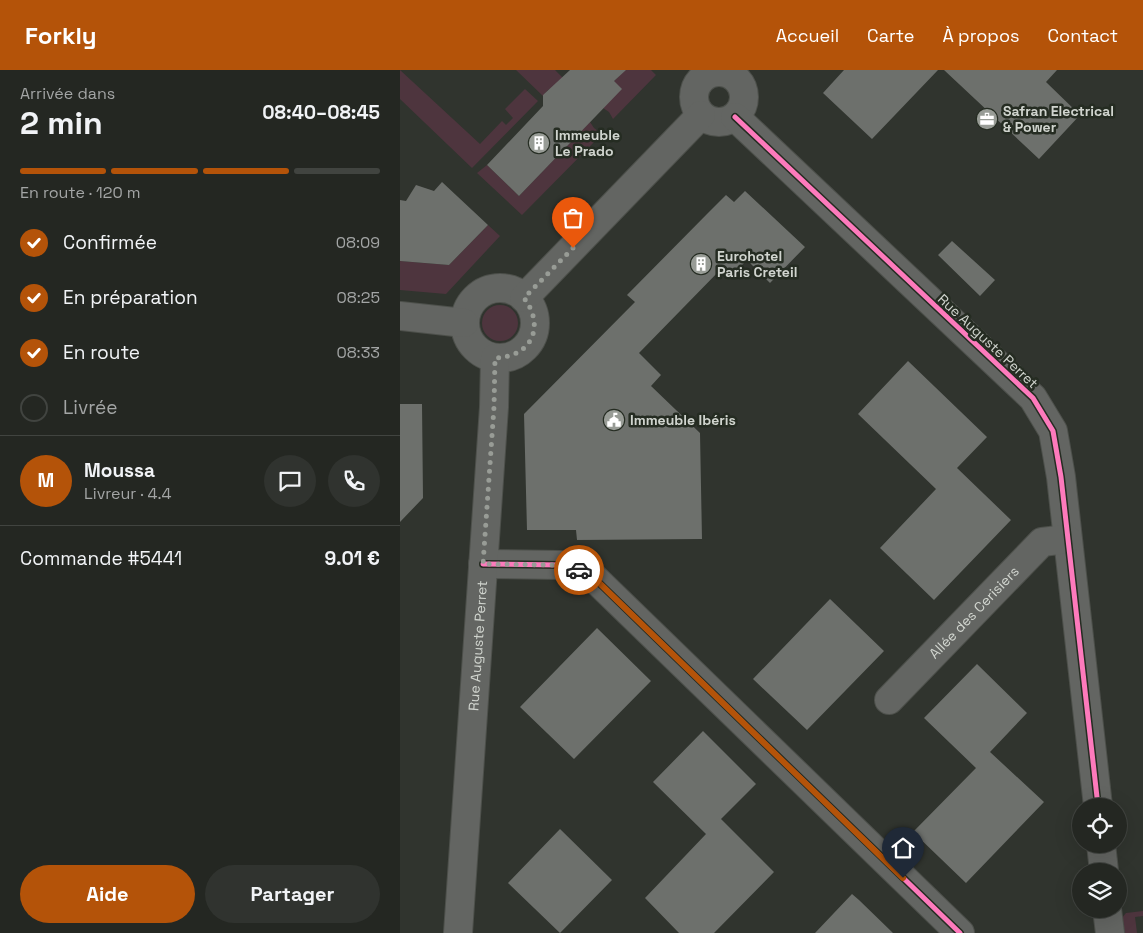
<!DOCTYPE html>
<html lang="fr">
<head>
<meta charset="utf-8">
<style>
  :root { --surface:#242722; --page:#30332f; --text:#f1f3f6; --muted:#a3a5a5; --line:#414440; --accent:#b45309 }
  body { margin:0; font-family:"Space Grotesk",sans-serif; background:var(--page); color:var(--text); height:100vh; display:flex; flex-direction:column; font-size:19px; white-space:nowrap }
  * { box-sizing:border-box; margin:0 }
  p { font-size:16px; color:var(--muted) }
  .icon { flex:none; width:28px; height:28px; fill:none; stroke:currentColor; stroke-width:2; stroke-linecap:round; stroke-linejoin:round }
  .map { position:relative; flex:1; overflow:hidden }
  .sheet { display:flex; flex-direction:column; background:var(--surface); width:400px }
  .sheet>* { flex:none }
  .tools { position:absolute; left:672px; top:728px; display:grid; gap:10px }
  .tools a { display:grid; place-items:center; width:55px; height:55px; border-radius:50%; background:var(--surface); box-shadow:0 5px 20px #0002,0 0 0 1px var(--line); font-size:25px }
  .pin { position:absolute; display:grid; place-items:center; width:42px; height:42px; color:#fff; margin:-51px -21px; border-radius:50% 50% 50% 0; rotate:-45deg; box-shadow:0 0 5px #0007 }
  .pin .icon { rotate:45deg }
  .courier { position:absolute; display:grid; place-items:center; width:50px; height:50px; margin:-25px; border:4px solid #b45309; border-radius:50%; background:#fff; color:#222; box-shadow:0 1px 6px #0007 }
  .summary em { font-style:normal; font-weight:700 }
  .summary div { display:flex; flex-direction:column-reverse }
  .summary { display:flex; align-items:center; justify-content:space-between; height:85px; padding:0 20px }
  h1 { font-size:32px; font-weight:700; line-height:38px }
  .bar { display:grid; grid-template-columns:repeat(4,1fr); gap:8px 5px; align-content:center; height:60px; padding:0 20px }
  .bar i { height:6px; border-radius:4px; background:var(--line) }
  .bar .selected { background:var(--accent) }
  .bar p { grid-column:span 4 }
  .line { display:flex; align-items:center; gap:12px; padding:0 20px; border-top:1px solid var(--line) }
  .line div { flex:1 }
  .round { display:grid; place-items:center; flex:none; width:52px; height:52px; border-radius:26px; background:var(--page) }
  ol { padding:0 20px; list-style:none }
  li { display:flex; align-items:center; gap:15px; height:55px }
  li p { margin-inline-start:auto }
  li .icon { padding:5px; border-radius:50%; background:var(--accent); color:#fff; stroke-width:4 }
  li:last-child { color:var(--muted) }
  li i { width:28px; height:28px; border:2px solid var(--line); border-radius:50% }
  .cta { display:flex; gap:10px; margin-top:auto; padding:10px 20px }
  .cta a { flex:1; height:58px; border-radius:30px; background:var(--accent); color:#fff; font-size:20px; font-weight:700; line-height:58px; text-align:center }
  .cta a+a { background:var(--page); color:var(--text) }
  header { display:flex; align-items:center; gap:30px; box-sizing:border-box; height:70px; padding:0 25px; background:var(--accent); color:#fff }
  header strong { font-size:24px }
  nav { display:flex; gap:28px; margin-inline-start:auto; font-size:18px }
  main { display:flex; flex:1; min-height:0 }
  .map>svg:first-child { display:block }
</style>
</head>
<body>
<header>
<strong>Forkly</strong>
<nav><a>Accueil</a><a>Carte</a><a>À propos</a><a>Contact</a></nav>
</header>
<main>
<section class="sheet">
<div class="summary"><div><h1>2 min</h1><p>Arrivée dans</p></div><em>08:40–08:45</em></div>
<div class="bar"><i class="selected"></i><i class="selected"></i><i class="selected"></i><i></i><p>En route · 120 m</p></div>
<ol>
<li><svg class="icon" aria-label="check" viewBox="0 0 24 24"><path d="M5 12l5 5 9-10"/></svg>Confirmée<p>08:09</p></li>
<li><svg class="icon" aria-label="check" viewBox="0 0 24 24"><path d="M5 12l5 5 9-10"/></svg>En préparation<p>08:25</p></li>
<li><svg class="icon" aria-label="check" viewBox="0 0 24 24"><path d="M5 12l5 5 9-10"/></svg>En route<p>08:33</p></li>
<li><i></i>Livrée</li>
</ol>
<div class="line" style="height:90px"><b class="round" style="background:var(--accent);color:#fff">M</b><div><b>Moussa</b><p>Livreur · 4.4</p></div><a class="round"><svg class="icon" aria-label="chat" viewBox="0 0 24 24"><path d="M4 5h16v11H9l-5 4z"/></svg></a><a class="round"><svg class="icon" aria-label="phone" viewBox="0 0 24 24"><path d="M5 4h4l2 5-3 2q2 4 5 5l2-3 5 2v4C11 20 4 13 5 4z"/></svg></a></div>
<div class="line" style="height:65px"><div>Commande #5441</div><b>9.01 €</b></div>
<div class="cta"><a>Aide</a><a>Partager</a></div>
</section>
<div class="map">
<svg width="743" height="863" viewBox="0 0 743 863">
  <rect width="100%" height="100%" fill="#30342e"/>
  <path fill="#4e353e" d="M0 0 80 74 102 51 106 55 113 48 105 39 125 19 138 31 72 98 0 29Z
    M116 0H155L166 11 148 20 143 26Z
    M215 0H251L256 5 213 49 209 42 203 38 214 11 220 5Z
    M190 52 194 58 202 64 122 145 77 103 87 95 119 126Z
    M88 155 100 166 46 224 0 220V191L49 195Z
    M82 253a18 18 0 1 1 36 0a18 18 0 1 1-36 0Z
    M743 841V846L735 847 737 863H722L721 849 726 843Z"/>
  <path fill="#6d706c" d="M170 0H226L214 11 222 19 119 126 87 95 143 36V25Z
    M444 0H538L472 69 423 23Z
    M544 0H657L646 12 680 45 639 89Z
    M42 112 88 155 49 195 0 191V130L6 131 16 115 34 121Z
    M345 121 405 177 370 213 347 190 332 205 323 197 239 283 261 305 251 316 300 363 302 469 177 470 176 460H127L124 344 235 232 227 225 307 144 326 125 334 132Z
    M552 171 595 210 580 226 538 185Z
    M508 291 587 367 557 398 611 450 534 530 480 478 536 419 458 344Z
    M0 334H22L23 428 0 452Z
    M430 529 484 581 407 660 353 609Z
    M197 558 251 611 174 689 120 637Z
    M577 594 627 643 590 682 644 732 566 813 513 762 576 698 524 648Z
    M303 661 356 714 321 749 374 802 314 863H279L245 828 306 764 253 712Z
    M160 759 212 810 160 863 108 813Z
    M452 824 459 830 493 863H415Z"/>
  <g fill="none" stroke-linecap="round" stroke-linejoin="round">
    <g stroke="#4d504b" stroke-width="30">
      <g id="street">
        <circle cx="319" cy="27" r="25"/>
        <path d="M335 47 633 328 653 361 661 407 698 736"/>
        <circle cx="100" cy="253" r="35"/>
        <path d="M124 228 301 45"/>
        <path d="M0 246 64 253"/>
        <path d="M83 494 161 495 190 504 560 863"/>
        <path id="s1" d="M489 630 642 472 667 469"/>
        <path d="M701 774 704 801"/>
        <path d="M707 839 710 863"/>
        <path id="s2" d="M58 863 94 337 95 288"/>
      </g>
    </g>
    <use href="#street" stroke="#636562" stroke-width="28"/>
    <g stroke="#252c22" stroke-width="8">
      <path id="cycleway" d="M335 47 633 328 653 361 661 407 698 736
        M83 494 161 495 190 504 560 863"/>
    </g>
    <use href="#cycleway" stroke="#fd7abc" stroke-width="5"/>
  </g>
  <g fill="none" stroke-linecap="round" stroke-linejoin="round">
    <path stroke="#989c96" stroke-width="5" stroke-dasharray="0 9" d="M173 178 124 228C146 257 131 287 95 288L94 337 83 494 162 495 179 500"/>
    <path stroke="#b45309" stroke-width="6" d="M179 500 190 504 503 808"/>
  </g>
  <defs>
    <g id="office-disc" transform="scale(1.125)"><circle r="9.5" fill="#989c96" stroke="#252c22"/><path d="M-6-3h4V-5.5h4V-3h4V5H-6ZM-1-4.5V-3h2v-1.5ZM-6 0V1H6V0Z" fill="#fff"/></g>
    <g id="building-disc" transform="scale(1.125)"><circle r="9.5" fill="#989c96" stroke="#252c22"/><path d="M-4-6H4V6H1V3H-1V6H-4ZM-2.5-4.3h1.7v1.8h-1.7ZM.8-4.3h1.7v1.8H.8ZM-2.5-1h1.7V.8h-1.7ZM.8-1h1.7V.8H.8Z" fill="#fff"/></g>
    <g id="civic-disc" transform="scale(1.125)"><circle r="9.5" fill="#989c96" stroke="#252c22"/><path d="M-.6-6.5H3V-4.5H.6V-3L4-1V1h2V6H-6V1h2V-1L-.6-3ZM-1.2 2.5V6h2.4V2.5Z" fill="#fff"/></g>
  </defs>
  <g fill-rule="evenodd">
    <use href="#office-disc" x="587" y="49"/>
    <use href="#building-disc" x="139" y="73"/>
    <use href="#building-disc" x="301" y="194"/>
    <use href="#civic-disc" x="214" y="350"/>
  </g>
  <g text-anchor="middle" dominant-baseline="central" stroke-width="5" stroke-linejoin="round" paint-order="stroke">
    <g font-size="14" font-weight="bold" fill="#d0d4ce" stroke="#252c22" text-anchor="start">
      <text x="603" y="41">Safran Electrical<tspan x="603" dy="16">&amp; Power</tspan></text>
      <text x="155" y="65">Immeuble<tspan x="155" dy="16">Le Prado</tspan></text>
      <text x="317" y="186">Eurohotel<tspan x="317" dy="16">Paris Creteil</tspan></text>
      <text x="230" y="350">Immeuble Ibéris</text>
    </g>
    <g font-size="14" fill="#d0d4ce" stroke="#252c22">
      <text transform="translate(588 271) rotate(43)">Rue Auguste Perret</text>
      <text stroke="none"><textPath href="#s1" startOffset="122">Allée des Cerisiers</textPath></text>
      <text stroke="none"><textPath href="#s2" startOffset="288">Rue Auguste Perret</textPath></text>
    </g>
  </g>
</svg>
<div class="tools">
<a><svg class="icon" aria-label="locate" viewBox="0 0 24 24"><circle cx="12" cy="12" r="6"/><path d="M12 2v4M12 18v4M2 12h4M18 12h4"/></svg></a>
<a><svg class="icon" aria-label="layers" viewBox="0 0 24 24"><path d="M12 4l9 5-9 5-9-5zM3 14l9 5 9-5"/></svg></a>
</div>
<div class="pin" style="left:173px;top:178px;background:#ea580c"><svg class="icon" aria-label="bag" viewBox="0 0 24 24"><path d="M5 8h14l-1 12H6zM9 8a3 3 0 0 1 6 0"/></svg></div>
<div class="pin" style="left:503px;top:808px;background:#1f2937"><svg class="icon" aria-label="home" viewBox="0 0 24 24"><path d="M3 11l9-7 9 7M6 9v11h12V9"/></svg></div>
<div class="courier" style="left:179px;top:500px"><svg class="icon" aria-label="car" viewBox="0 0 24 24"><path d="M5 17H2v-5l4-1 3-4h7l3 4 3 1v5h-3M9 17h6M6 11h13"/><circle cx="7" cy="17" r="2"/><circle cx="17" cy="17" r="2"/></svg></div>
</div>
</main>
</body>
</html>
